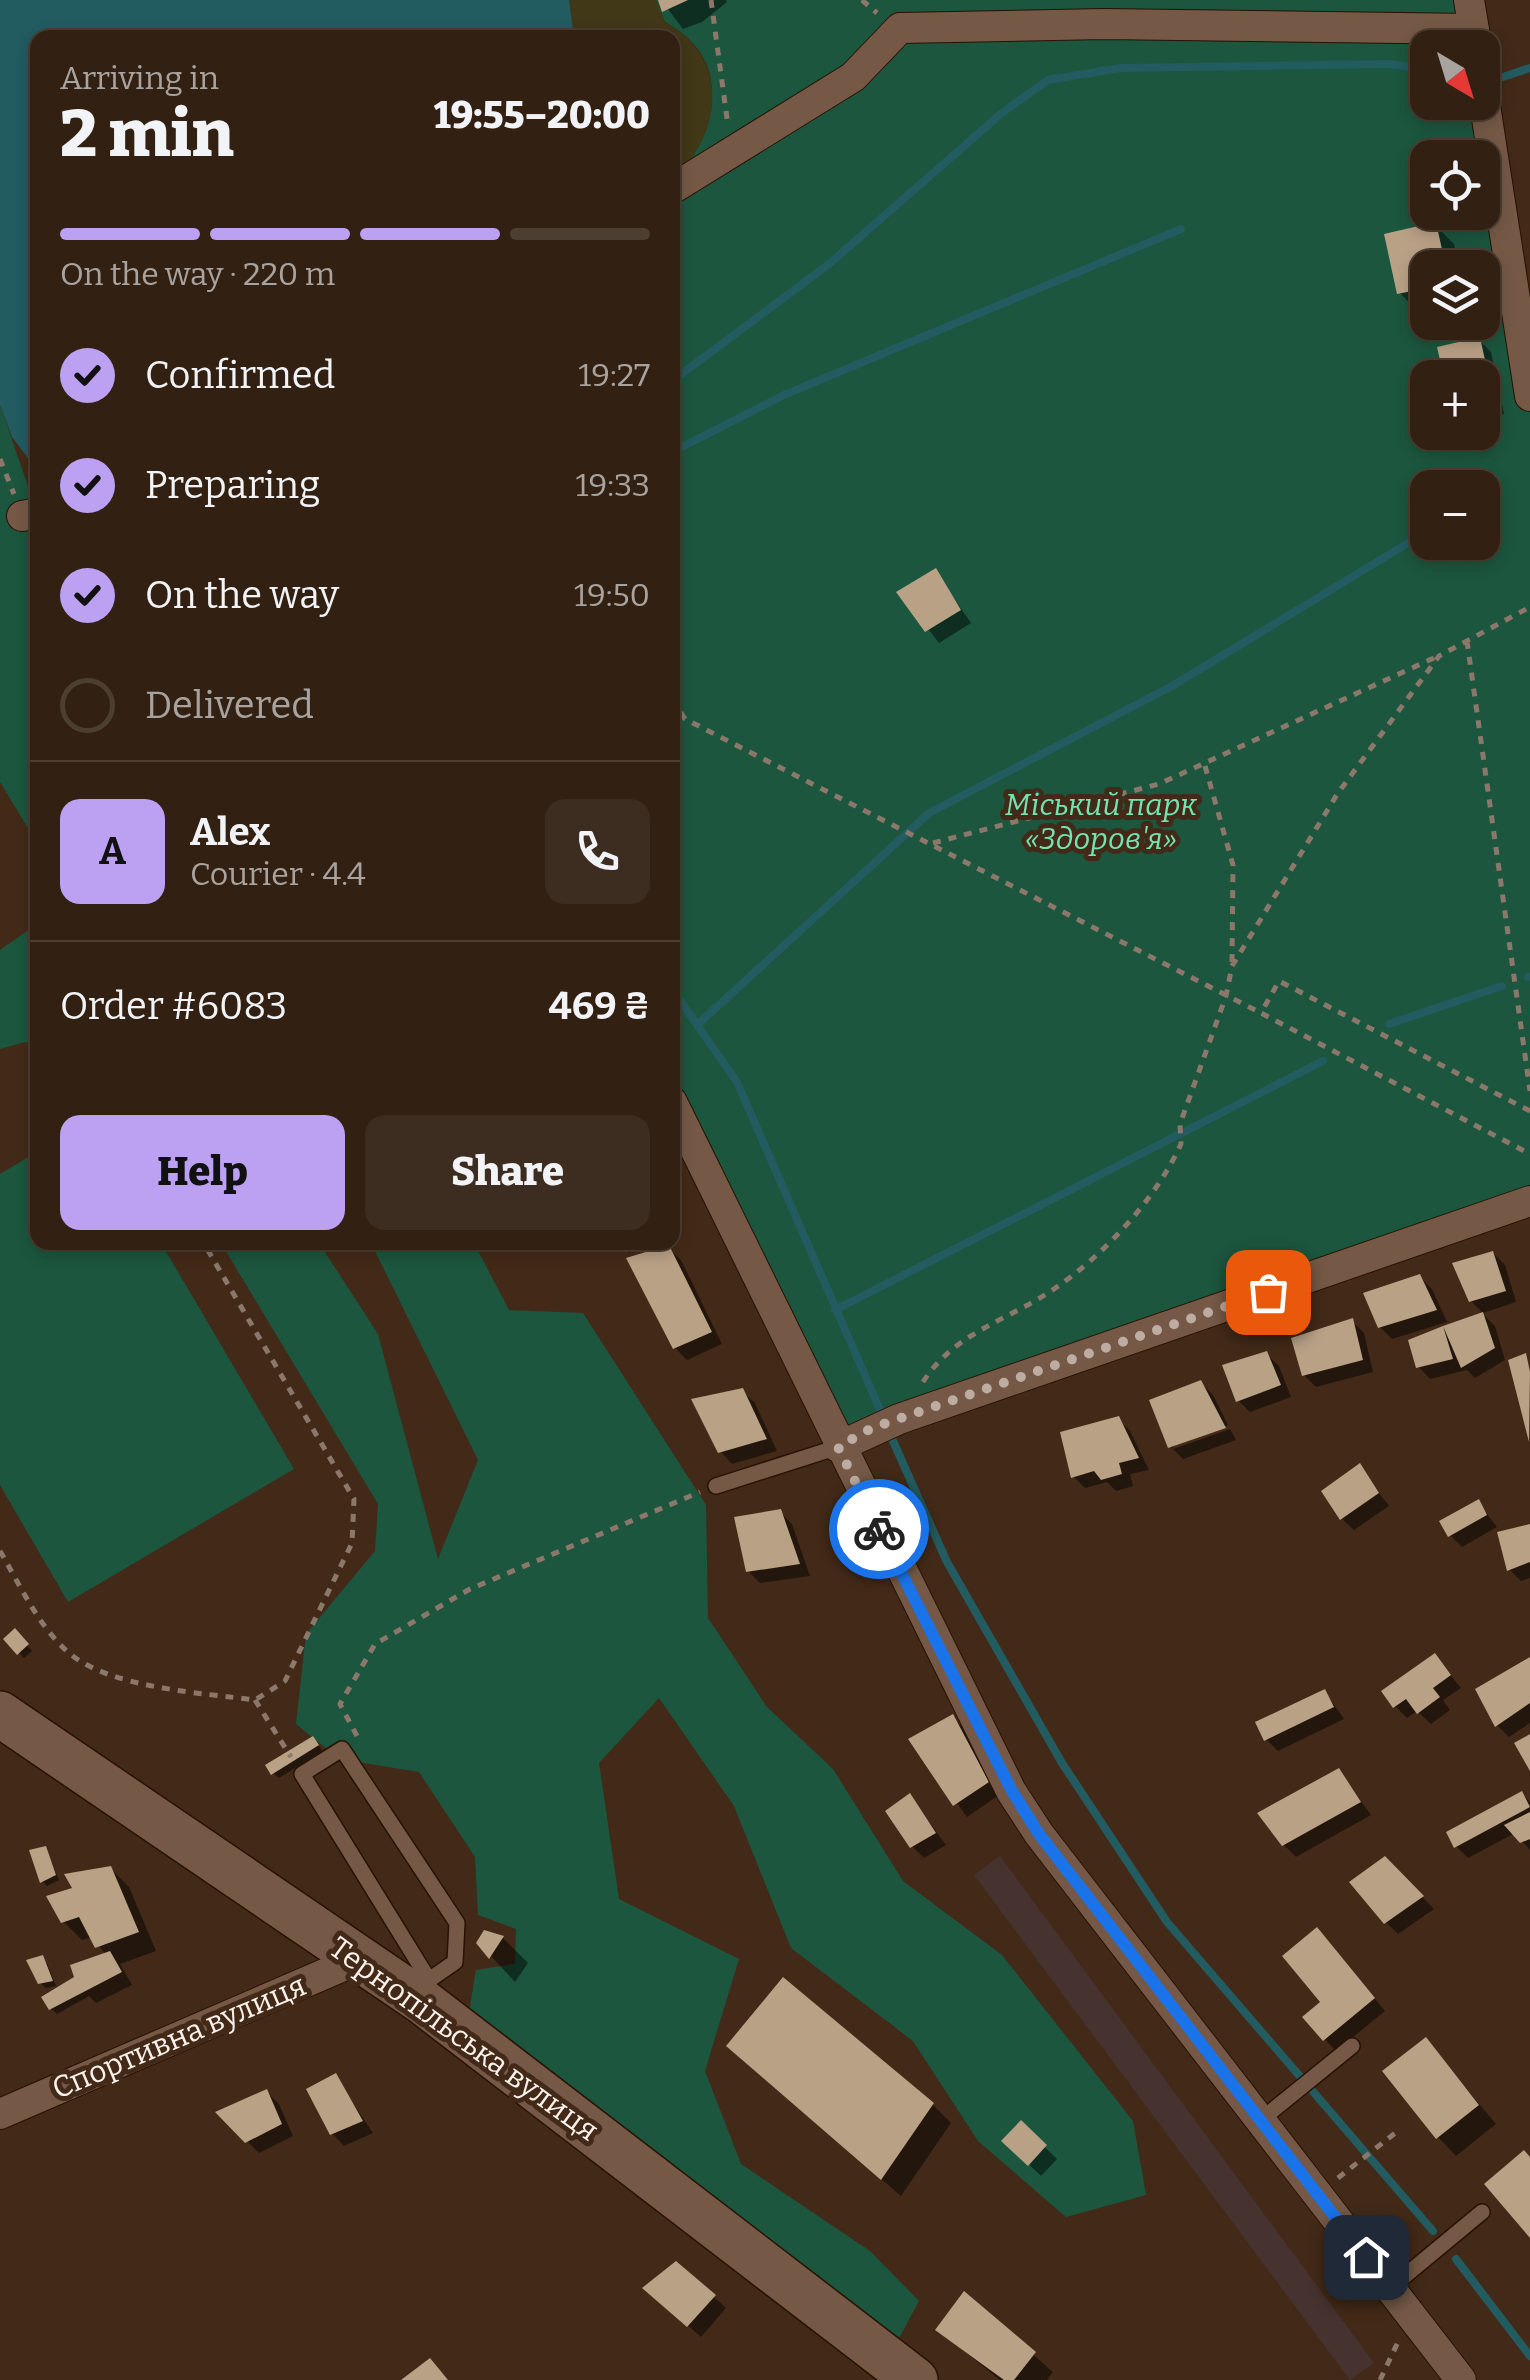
<!DOCTYPE html>
<html lang="en">
<head>
<meta charset="utf-8">
<style>
  :root { --surface:#322012; --page:#3d2d20; --text:#f1f3f6; --muted:#a8a39f; --line:#4d3e32; --accent:#bca0f2 }
  body { margin:0; font-family:Bitter,serif; background:var(--page); color:var(--text); height:100vh; display:flex; flex-direction:column; font-size:38px; white-space:nowrap }
  * { box-sizing:border-box; margin:0 }
  p { font-size:32px; color:var(--muted) }
  .icon { flex:none; width:55px; height:55px; fill:none; stroke:currentColor; stroke-width:2; stroke-linecap:round; stroke-linejoin:round }
  .map { position:relative; flex:1; overflow:hidden }
  .drawer { position:absolute; left:30px; top:30px; width:650px; height:1220px; display:flex; flex-direction:column; background:var(--surface); border-radius:20px; box-shadow:0 5px 15px #0003,0 0 0 2px var(--line) }
  .drawer>* { flex:none }
  .needle { width:65px; rotate:142deg }
  .controls { position:absolute; left:1410px; top:30px; display:grid; gap:20px }
  .controls a { display:grid; place-items:center; width:90px; height:90px; border-radius:20px; background:var(--surface); box-shadow:0 5px 15px #0003,0 0 0 2px var(--line); font-size:50px }
  .pin { position:absolute; display:grid; place-items:center; width:85px; height:85px; color:#fff; margin:-42px; border-radius:20px; box-shadow:0 5px 15px #0006 }
  .courier { position:absolute; display:grid; place-items:center; width:100px; height:100px; margin:-50px; border:8px solid #1a73e8; border-radius:50%; background:#fff; color:#222; box-shadow:0 2px 12px #0007 }
  .head em { font-style:normal; font-weight:800 }
  .head div { display:flex; flex-direction:column-reverse }
  .head { display:flex; align-items:center; justify-content:space-between; height:170px; padding:0 30px }
  h1 { font-size:65px; font-weight:800; line-height:75px }
  .bar { display:grid; grid-template-columns:repeat(4,1fr); gap:15px 10px; align-content:center; height:120px; padding:0 30px }
  .bar i { height:12px; border-radius:8px; background:var(--line) }
  .bar .current { background:var(--accent) }
  .bar p { grid-column:span 4 }
  .line { display:flex; align-items:center; gap:25px; padding:0 30px; border-top:2px solid var(--line) }
  .line div { flex:1 }
  .round { display:grid; place-items:center; flex:none; width:105px; height:105px; border-radius:20px; background:var(--page) }
  ol { padding:0 30px; list-style:none }
  li { display:flex; align-items:center; gap:30px; height:110px }
  li p { margin-inline-start:auto }
  li .icon { padding:10px; border-radius:50%; background:var(--accent); color:#111; stroke-width:4 }
  li:last-child { color:var(--muted) }
  li i { width:55px; height:55px; border:5px solid var(--line); border-radius:50% }
  .cta { display:flex; gap:20px; margin-top:auto; padding:20px 30px }
  .cta a { flex:1; height:115px; border-radius:20px; background:var(--accent); color:#111; font-size:40px; font-weight:800; line-height:115px; text-align:center }
  .cta a+a { background:var(--page); color:var(--text) }
  .map>svg:first-child { display:block }
</style>
</head>
<body>
<div class="map">
<svg width="1530" height="2380" viewBox="0 0 1530 2380">
  <rect width="100%" height="100%" fill="#432a18"/>
  <path fill="#46322e" d="M1000 1856 1374 2363 1350 2380 974 1875Z"/>
  <path fill="#1c563e" fill-rule="evenodd" d="M656 0H1469L1477 47 1428 48V102H1482L1530 396V1202L838 1447 673 1102 672 179C716 127 736 61 665 22ZM1428 158H1482V212H1428ZM1428 268H1482V322H1428ZM1428 378H1482V432H1428ZM1428 488H1482V542H1428Z
    M0 405 37 512V843L0 782Z
    M37 924V1045L25 1042 0 1049V950Z
    M37 1152 38 1242 161 1243 294 1469 68 1602 0 1485V1174Z
    M221 1243H319L378 1334 438 1559 478 1460 371 1243H474L509 1310 583 1313 706 1505 708 1618 767 1707 833 1769 903 1881 1002 1955 1133 2121 1146 2195 1066 2217 978 2141 913 2041 791 1948 734 1806 659 1698 599 1763 619 1899 739 1959 705 2071 741 2164 870 2251 919 2301 892 2351 469 2012 476 1970 515 1964 516 1929 478 1915 475 1857 419 1772 339 1759 296 1724 306 1634 375 1551 378 1504Z"/>
  <path fill="#403817" d="M569 0H656L665 22C730 58 724 132 673 179L672 38 574 37Z"/>
  <path fill="#225b60" d="M0 0H569L574 37 38 38 37 470 12 437 0 405Z"/>
  <path fill="#0007" d="M661 0H726L727 2 702 22 683 29Z
    M1435 225 1454 244 1459 268H1428V310L1418 312 1400 293Z
    M1479 340 1491 352 1504 414 1482 419Z
    M935 571 971 623 939 643 900 592Z
    M618 1242H656L629 1253Z
    M668 1248 681 1260 722 1344 687 1360 675 1348Z
    M1493 1253 1505 1265 1516 1302 1483 1313 1471 1301Z
    M1420 1277 1432 1289 1447 1322 1392 1339 1380 1327Z
    M1483 1314 1495 1326 1505 1360 1475 1378 1467 1370 1430 1379 1418 1366 1411 1342Z
    M1352 1321 1364 1333 1373 1372 1316 1387 1304 1375Z
    M1266 1354 1279 1366 1291 1397 1250 1412 1238 1400Z
    M1201 1383 1213 1395 1228 1425 1173 1444V1449L1230 1429 1236 1440 1183 1459 1171 1447Z
    M742 1391 755 1403 777 1451 732 1464 720 1451Z
    M1118 1419 1130 1431 1149 1470 1130 1474 1133 1486 1116 1491 1107 1482 1085 1488 1073 1476Z
    M1359 1467 1389 1506 1354 1530 1342 1519Z
    M1478 1502 1497 1527 1462 1547 1450 1535Z
    M780 1512 792 1524 810 1576 760 1583 748 1571Z
    M1530 1526V1578L1521 1581 1509 1569Z
    M15 1632 32 1651 24 1658 6 1639Z
    M1435 1656 1461 1688 1443 1700 1450 1710 1431 1724 1417 1711 1407 1718 1395 1706Z
    M1530 1660V1723L1509 1737 1497 1725Z
    M1325 1692 1344 1719 1278 1751 1266 1739Z
    M952 1717 964 1729 999 1795 967 1817 911 1739Z
    M318 1744 322 1751 279 1778 273 1773Z
    M1339 1771 1371 1815 1296 1857 1284 1845Z
    M1522 1794 1530 1802V1850L1515 1833 1468 1858 1456 1846Z
    M910 1796 946 1845 924 1858 912 1846Z
    M46 1849 59 1880 47 1886 42 1881Z
    M1385 1859 1434 1909 1398 1934 1386 1922Z
    M110 1868 129 1887 156 1951 120 1964 132 1985 96 2003 89 1996 57 2014 51 2009 106 1955 92 1937 82 1940 63 1921 76 1890Z
    M485 1933 503 1938 528 1963 515 1982 479 1943Z
    M1329 1942 1385 2011 1336 2051 1325 2039Z
    M42 1958 47 1963 56 1986 46 1988 40 1983Z
    M1426 2040 1496 2124 1456 2156 1438 2137Z
    M748 2064 933 2105 951 2123 901 2196Z
    M335 2076 373 2133 344 2146 332 2133Z
    M267 2092 279 2104 293 2136 259 2153 219 2113Z
    M1021 2124 1057 2159 1041 2176 1005 2141Z
    M965 2295 1053 2372 1047 2380H1000L938 2330Z
    M714 2297 726 2308 701 2337 658 2299Z"/>
  <g fill="none" stroke-linecap="round" stroke-linejoin="round">
    <path stroke="#225b60" stroke-width="8" d="M1503 77 1530 68
      M672 381 829 264 1003 112 1048 80 1120 68 1387 64 1428 69
      M672 452 784 395 1181 229
      M1528 977H1530
      M672 989 737 1082 884 1419
      M1389 1024 1502 986
      M697 1025 929 813 1172 686 1428 531
      M835 1310 1323 1061
      M889 1432 947 1562 1062 1763 1167 1922 1433 2231
      M1456 2259 1530 2356"/>
  </g>
  <path fill="#b9a186" d="M658 0H688L662 12Z
    M1436 222 1446 268H1428V288L1397 294 1384 234Z
    M1480 337 1494 402 1482 405V378H1444L1437 347Z
    M936 568 961 610 925 632 896 592Z
    M669 1245 712 1332 673 1349 626 1258Z
    M1493 1251 1506 1291 1469 1302 1452 1263Z
    M1420 1274 1437 1310 1378 1328 1363 1293Z
    M1483 1312 1495 1348 1461 1368 1443 1326 1453 1359 1416 1368 1408 1340 1443 1326Z
    M1353 1318 1363 1360 1302 1376 1291 1338Z
    M1267 1351 1281 1385 1236 1402 1222 1365Z
    M1526 1353 1530 1372 1529 1442 1508 1360Z
    M1201 1380 1226 1428 1168 1448 1149 1400Z
    M743 1388 767 1439 718 1453 691 1399Z
    M1119 1416 1139 1458 1119 1463 1122 1474 1101 1480 1094 1471 1071 1478 1060 1432Z
    M1360 1463 1379 1493 1340 1520 1321 1491Z
    M1479 1499 1487 1515 1448 1537 1439 1521Z
    M781 1509 800 1564 746 1572 734 1517Z
    M1530 1524V1562L1507 1571 1497 1532Z
    M15 1628 29 1644 17 1655 3 1639Z
    M1435 1653 1451 1675 1433 1688 1440 1697 1417 1714 1406 1699 1393 1708 1381 1691Z
    M1530 1657V1703L1495 1727 1475 1689Z
    M1325 1689 1334 1707 1264 1741 1255 1722Z
    M953 1714 989 1782 953 1806 908 1739Z
    M1530 1734V1771L1514 1743Z
    M313 1736 319 1745 271 1775 265 1765Z
    M1339 1768 1361 1802 1282 1846 1257 1813Z
    M1522 1791 1530 1807 1454 1848 1446 1832Z
    M910 1793 936 1833 910 1848 885 1811Z
    M1530 1812V1839L1520 1843 1504 1825Z
    M46 1846 56 1875 40 1883 29 1850Z
    M1385 1856 1424 1896 1384 1924 1349 1882Z
    M111 1866 139 1932 95 1948 79 1917 61 1923 46 1896 72 1888 64 1874Z
    M1317 1927 1375 1998 1323 2041 1302 2017 1320 2002 1282 1956Z
    M484 1930 504 1936 489 1959 476 1943Z
    M110 1951 122 1972 49 2010 41 1997 74 1977 70 1965Z
    M43 1955 53 1981 38 1984 26 1960Z
    M783 1977 934 2103 881 2180 726 2046Z
    M1426 2037 1479 2105 1436 2139 1382 2071Z
    M336 2073 363 2121 330 2135 306 2089Z
    M267 2089 282 2124 245 2143 215 2112Z
    M1021 2120 1047 2145 1028 2166 1001 2141Z
    M1524 2150 1530 2157V2238L1484 2184Z
    M676 2261 716 2295 687 2327 642 2288Z
    M964 2291 1036 2352 1014 2380H1004L935 2330Z
    M430 2358 448 2380H401Z"/>
  <g fill="none" stroke-linecap="round" stroke-linejoin="round">
    <g stroke="#281202" stroke-width="18">
      <path id="lane" d="M716 1486 838 1447
        M425 1998 429 1980 302 1774 342 1749 457 1923 455 1962 429 1980
        M1262 2119 1352 2046
        M1389 2289 1482 2212"/>
    </g>
    <g stroke="#281202" stroke-width="32">
      <path id="street" d="M1469 0 1477 48
        M1482 86 1530 396
        M672 189 853 77 900 28 1104 24 1474 29
        M22 516 38 513
        M672 1102 1011 1791 1039 1834 1461 2380
        M838 1447 899 1419 1530 1201
        M0 2114 357 1960"/>
    </g>
    <g stroke="#281202" stroke-width="48">
      <path id="secondary" d="M0 1714 423 2002 915 2380"/>
    </g>
    <path stroke="#8b786b" stroke-width="5" stroke-dasharray="8 8" stroke-linecap="butt" d="M711 0 728 126
      M862 0 877 13
      M0 459 14 494
      M1467 641 1530 1091
      M672 699 685 719 1261 1013
      M1205 766 1233 865 1232 963
      M933 843 1159 784 1436 657
      M1530 1111 1279 981 1261 1013 1530 1154
      M923 1382C955 1332 1007 1321 1054 1289 1104 1255 1156 1199 1181 1144L1180 1124 1226 996 1232 966 1338 793 1439 656 1530 607
      M0 1551C20 1585 38 1626 69 1653 110 1688 202 1693 255 1700L285 1681 352 1543 354 1499 203 1242
      M255 1700 291 1757
      M357 1736 340 1704 375 1644 470 1589 700 1492
      M1338 2178 1399 2130
      M1380 2380 1398 2342"/>
    <use href="#lane" stroke="#755946" stroke-width="15"/>
    <use href="#street" stroke="#755946" stroke-width="30"/>
    <use href="#secondary" stroke="#755946" stroke-width="45"/>
  </g>
  <g fill="none" stroke-linecap="round" stroke-linejoin="round">
    <path stroke="#bcaca2" stroke-width="10" stroke-dasharray="0 18" d="M879 1529 838 1447 872 1428 1268 1292"/>
    <path stroke="#1a73e8" stroke-width="12" d="M879 1529 1012 1791 1039 1834 1366 2257"/>
  </g>
  <g text-anchor="middle" dominant-baseline="central" stroke-width="10" stroke-linejoin="round" paint-order="stroke">
    <g font-size="30" font-style="italic" fill="#72e4b2" stroke="#432a18">
      <text x="1101" y="805">Міський парк<tspan x="1101" dy="34">«Здоров'я»</tspan></text>
    </g>
    <g font-size="30" fill="#fdf2ec" stroke="#432a18">
      <text transform="translate(179 2037) rotate(-23)">Спортивна вулиця</text>
      <text transform="translate(464 2039) rotate(36)">Тернопільська вулиця</text>
    </g>
  </g>
</svg>
<div class="controls">
<a><svg class="needle" viewBox="-14 -14 28 28"><path d="M0-13l5 13h-10z" fill="#e53935"/><path d="M0 13l5-13h-10z" fill="#a8a39f"/></svg></a>
<a><svg class="icon" aria-label="locate" viewBox="0 0 24 24"><circle cx="12" cy="12" r="6"/><path d="M12 2v4M12 18v4M2 12h4M18 12h4"/></svg></a>
<a><svg class="icon" aria-label="layers" viewBox="0 0 24 24"><path d="M12 4l9 5-9 5-9-5zM3 14l9 5 9-5"/></svg></a>
<a>+</a>
<a>−</a>
</div>
<div class="pin" style="left:1268px;top:1292px;background:#ea580c"><svg class="icon" aria-label="bag" viewBox="0 0 24 24"><path d="M5 8h14l-1 12H6zM9 8a3 3 0 0 1 6 0"/></svg></div>
<div class="pin" style="left:1366px;top:2257px;background:#1f2937"><svg class="icon" aria-label="home" viewBox="0 0 24 24"><path d="M3 11l9-7 9 7M6 9v11h12V9"/></svg></div>
<div class="courier" style="left:879px;top:1529px"><svg class="icon" aria-label="bike" viewBox="0 0 24 24"><circle cx="6" cy="16" r="4"/><circle cx="18" cy="16" r="4"/><path d="M6 16l4-8h5l3 8M10 8l3 8H6M13 5h3"/></svg></div>
<section class="drawer">
<div class="head"><div><h1>2 min</h1><p>Arriving in</p></div><em>19:55–20:00</em></div>
<div class="bar"><i class="current"></i><i class="current"></i><i class="current"></i><i></i><p>On the way · 220 m</p></div>
<ol>
<li><svg class="icon" aria-label="check" viewBox="0 0 24 24"><path d="M5 12l5 5 9-10"/></svg>Confirmed<p>19:27</p></li>
<li><svg class="icon" aria-label="check" viewBox="0 0 24 24"><path d="M5 12l5 5 9-10"/></svg>Preparing<p>19:33</p></li>
<li><svg class="icon" aria-label="check" viewBox="0 0 24 24"><path d="M5 12l5 5 9-10"/></svg>On the way<p>19:50</p></li>
<li><i></i>Delivered</li>
</ol>
<div class="line" style="height:180px"><b class="round" style="background:var(--accent);color:#111">A</b><div><b>Alex</b><p>Courier · 4.4</p></div><a class="round"><svg class="icon" aria-label="phone" viewBox="0 0 24 24"><path d="M5 4h4l2 5-3 2q2 4 5 5l2-3 5 2v4C11 20 4 13 5 4z"/></svg></a></div>
<div class="line" style="height:130px"><div>Order #6083</div><b>469 ₴</b></div>
<div class="cta"><a>Help</a><a>Share</a></div>
</section>
</div>
</body>
</html>
